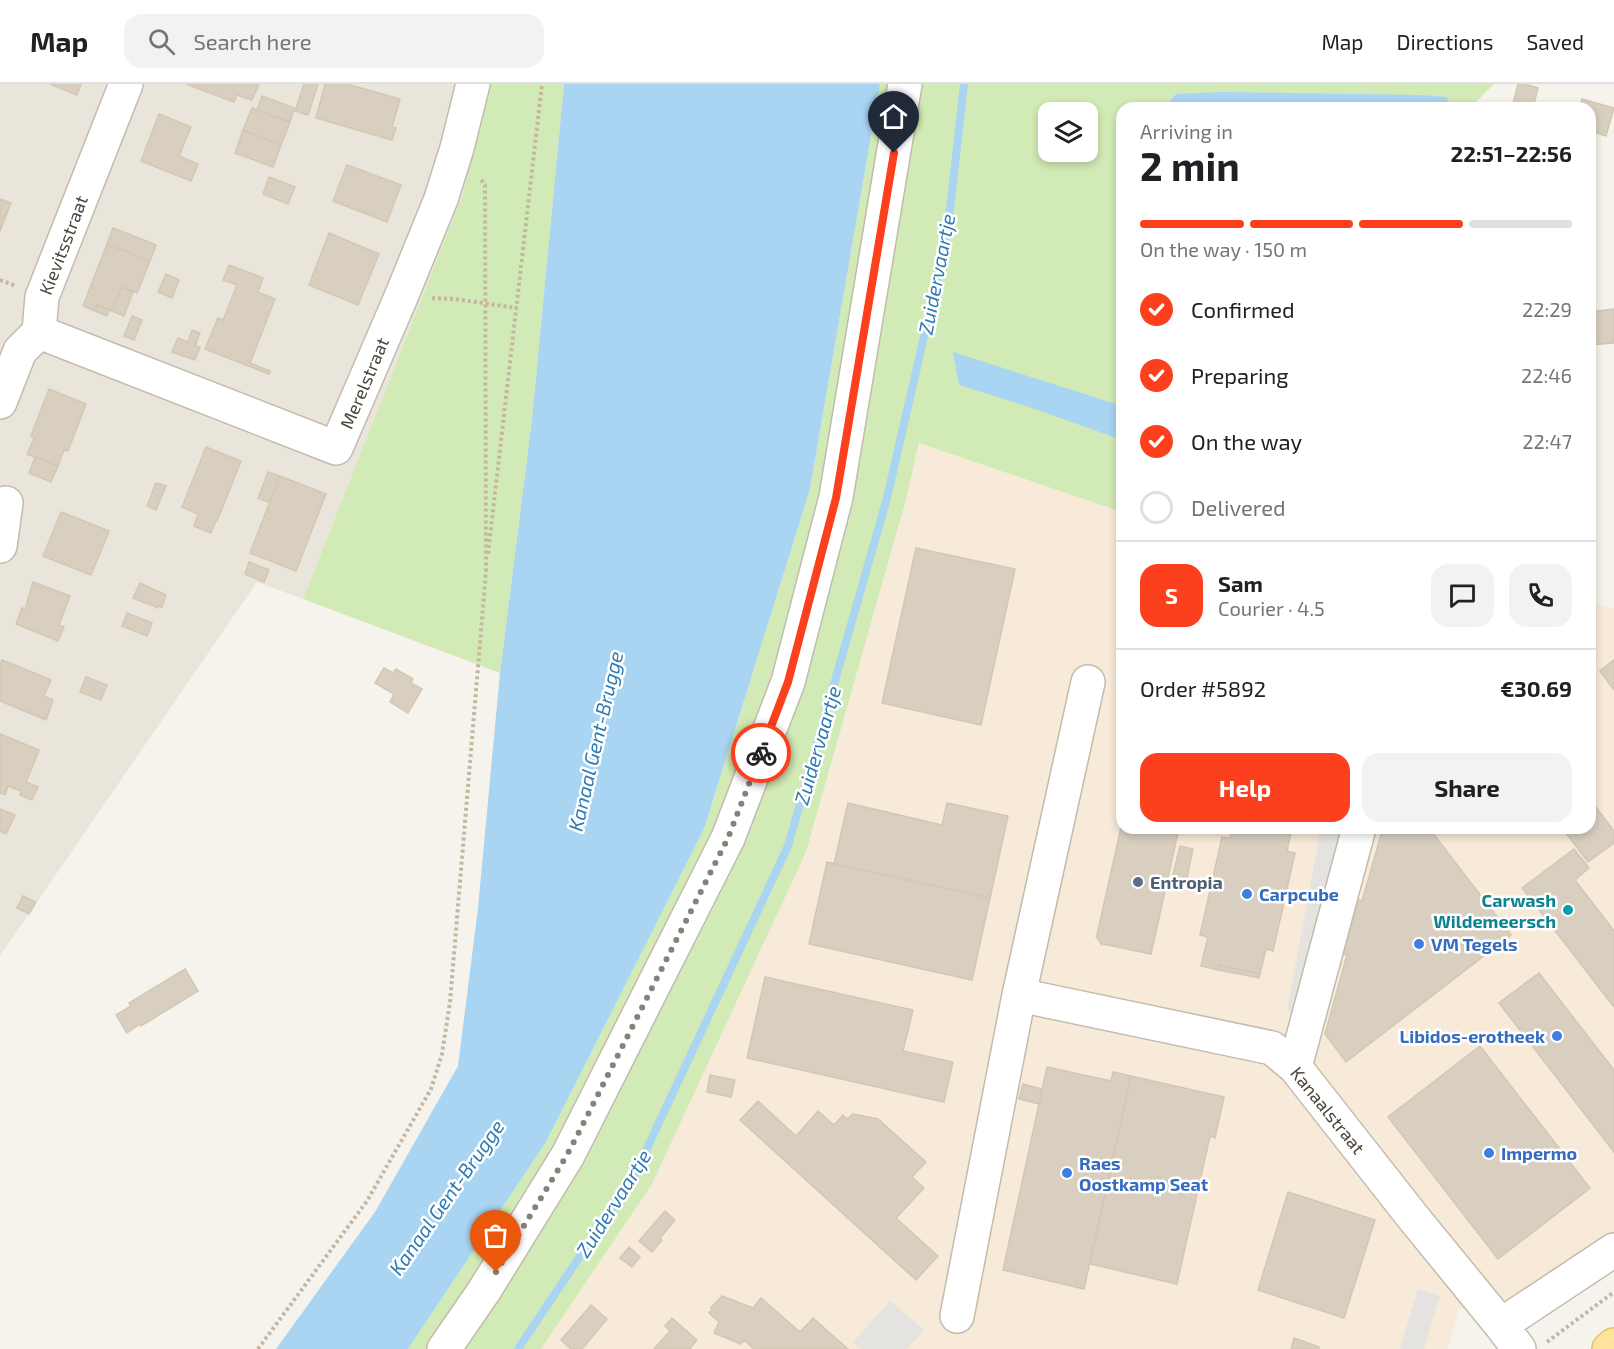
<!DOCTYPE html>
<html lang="en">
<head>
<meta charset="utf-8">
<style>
  :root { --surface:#fff; --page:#f2f2f2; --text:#202124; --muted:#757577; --line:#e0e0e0; --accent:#fc3f1d }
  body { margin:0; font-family:"Exo 2",sans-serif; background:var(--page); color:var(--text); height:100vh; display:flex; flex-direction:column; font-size:22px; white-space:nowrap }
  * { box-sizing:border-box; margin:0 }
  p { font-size:20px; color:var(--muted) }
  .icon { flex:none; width:33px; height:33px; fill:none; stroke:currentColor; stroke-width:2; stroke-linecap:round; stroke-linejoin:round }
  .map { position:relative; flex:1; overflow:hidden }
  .side { position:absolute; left:1116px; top:18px; width:480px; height:732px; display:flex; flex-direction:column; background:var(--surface); border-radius:18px; box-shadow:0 3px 9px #0003 }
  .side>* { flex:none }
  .fabs { position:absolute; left:1038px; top:18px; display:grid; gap:12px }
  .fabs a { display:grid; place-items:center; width:60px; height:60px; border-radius:12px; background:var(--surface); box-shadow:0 3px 9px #0003; font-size:30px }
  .pin { position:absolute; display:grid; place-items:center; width:51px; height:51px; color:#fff; margin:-62px -26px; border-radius:50% 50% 50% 0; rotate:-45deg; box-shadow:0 0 6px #0007 }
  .pin .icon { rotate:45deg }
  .courier { position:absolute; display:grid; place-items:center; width:60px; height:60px; margin:-30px; border:4px solid #fc3f1d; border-radius:50%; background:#fff; color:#222; box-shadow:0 2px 8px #0007 }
  .summary em { font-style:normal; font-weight:700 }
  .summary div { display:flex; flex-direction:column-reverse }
  .summary { display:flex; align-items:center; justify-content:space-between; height:102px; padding:0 24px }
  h1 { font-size:39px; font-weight:700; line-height:45px }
  .bar { display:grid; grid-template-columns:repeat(4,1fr); gap:9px 6px; align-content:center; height:72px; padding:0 24px }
  .bar i { height:8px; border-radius:4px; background:var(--line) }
  .bar .on { background:var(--accent) }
  .bar p { grid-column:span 4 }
  .line { display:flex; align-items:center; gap:15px; padding:0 24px; border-top:2px solid var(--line) }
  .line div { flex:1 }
  .round { display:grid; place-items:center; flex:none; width:63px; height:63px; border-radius:18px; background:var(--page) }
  ol { padding:0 24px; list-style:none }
  li { display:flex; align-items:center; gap:18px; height:66px }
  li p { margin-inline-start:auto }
  li .icon { padding:6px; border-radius:50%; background:var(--accent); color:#fff; stroke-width:4 }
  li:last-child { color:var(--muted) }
  li i { width:33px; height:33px; border:3px solid var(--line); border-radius:50% }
  .cta { display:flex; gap:12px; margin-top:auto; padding:12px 24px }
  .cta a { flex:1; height:69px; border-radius:18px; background:var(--accent); color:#fff; font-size:24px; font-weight:700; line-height:69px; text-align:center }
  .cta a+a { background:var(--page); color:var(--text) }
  header { display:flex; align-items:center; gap:36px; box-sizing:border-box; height:84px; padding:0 30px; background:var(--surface); border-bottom:2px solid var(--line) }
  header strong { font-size:28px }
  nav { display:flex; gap:33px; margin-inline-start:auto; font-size:21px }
  .search { width:420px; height:54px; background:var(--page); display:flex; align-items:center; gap:15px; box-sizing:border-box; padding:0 21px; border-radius:18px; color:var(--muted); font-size:22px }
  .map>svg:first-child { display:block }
</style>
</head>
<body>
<header>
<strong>Map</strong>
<div class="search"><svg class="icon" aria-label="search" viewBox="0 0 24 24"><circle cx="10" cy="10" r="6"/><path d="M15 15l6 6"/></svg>Search here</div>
<nav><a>Map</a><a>Directions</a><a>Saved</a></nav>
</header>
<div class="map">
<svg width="1614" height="1265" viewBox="0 0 1614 1265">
  <rect width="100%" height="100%" fill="#f6f3ec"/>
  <path fill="#eae5da" d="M0 0H487L463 110 303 515 257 498 0 872Z"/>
  <path fill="#f7ead8" d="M919 359 1122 428V744H1590V518L1614 525V1148L1523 1206 1503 1227 1459 1224 1448 1265H541L652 1100 806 768 905 419Z"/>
  <path fill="#d2eab5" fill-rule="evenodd" d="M487 0H564L532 335 500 589 303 515 463 110Z
    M880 0H1494L1470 24H1122V428L919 359 905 419 806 768 652 1100 541 1265H408L546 1058 704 745 810 405ZM1048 28H1088V68H1048Z"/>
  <path fill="#e5e3e0" d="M1321 744H1359L1309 934 1287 926Z
    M1418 1205 1440 1212 1424 1265H1400Z
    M890 1217 924 1246 907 1265H861L853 1258Z"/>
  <path fill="#a9d4f2" d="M564 0H880L810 405 704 745 546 1058 408 1265H276L375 1128 458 982 478 824 500 589 532 335Z
    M1221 8 1420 11 1446 13 1453 24H1164L1176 10Z
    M953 268 1122 322V356L1029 323 959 301Z"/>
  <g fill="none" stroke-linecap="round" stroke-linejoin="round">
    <path stroke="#a9d4f2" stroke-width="8" d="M518 1265 635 1090 788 762 887 414 947 152 964 0"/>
  </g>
  <path fill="#d8cfc1" stroke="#d3c7b4" stroke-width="1.5" d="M50 0H81L77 11Z
    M186 0H259L252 16 237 11 234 18Z
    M304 0H318L308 31 295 27Z
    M325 0H347L400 15 392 43 396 44 392 56 316 34Z
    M1518 0H1525L1538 4 1533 24H1512Z
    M262 12 294 24 290 38 257 26Z
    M1582 15 1614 24 1606 52 1590 47V24H1579Z
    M252 24 290 38 281 61 243 46Z
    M159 30 191 43 179 72 198 80 191 97 141 77Z
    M243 46 281 61 273 83 235 69Z
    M347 81 401 101 387 138 333 117Z
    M269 93 295 103 288 120 263 110Z
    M0 115 11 119 0 147Z
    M113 144 156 161 150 177 107 160Z
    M329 149 379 170 358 221 309 201Z
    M107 160 150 177 137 209 122 203 112 227 97 221 95 227 83 222Z
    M229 181 263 194 258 208 275 215 250 279 270 287 269 290 205 265 218 234 223 236 237 201 223 196Z
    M166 190 179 196 172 214 158 208Z
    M122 203 133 208 124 232 112 227Z
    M97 221 109 226 107 232 95 227Z
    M1614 225V259L1590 261V228Z
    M132 232 142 236 134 256 124 252Z
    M192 246 200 249 195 262 200 263 195 276 172 268 178 254 188 258Z
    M49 305 86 320 68 367 64 366 58 382 27 370 34 354 31 352Z
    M206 363 241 377 217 437H216L211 449 194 442 198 430 182 423Z
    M35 373 58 382 51 398 29 389Z
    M268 388 280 392 270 419 258 414Z
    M280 392 326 410 296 487 250 469Z
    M156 399 166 402 156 426 147 422Z
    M61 428 109 447 91 491 43 472Z
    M916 464 1015 485 981 641 882 619Z
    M249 478 269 486 264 498 245 490Z
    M33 498 70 512 59 541 64 543 58 557 16 540 22 524 25 525 28 518H27Z
    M140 499 166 511 162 523 158 522V524L133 514Z
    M127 529 152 539 147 552 122 542Z
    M2 576 51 596 44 612 53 616 46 636 0 617V581Z
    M1614 576V605H1613L1600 587Z
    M384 584 393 589 396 585 413 595 411 599 422 605 408 629 390 618 394 610 375 599Z
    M86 593 107 601 101 616 80 608Z
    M0 650 39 666 26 698 38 703 32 716 20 711 21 707 8 702 5 711 0 709Z
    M1590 715 1614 747V759L1588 778 1562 744H1590Z
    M848 719 942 741 947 719 1008 732 990 814 834 780Z
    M0 725 15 731 6 750 0 747Z
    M1122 739V744H1179L1151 870 1103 860 1102 861 1096 852 1097 851Z
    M1232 744H1292L1287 767 1295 769 1273 867 1266 865 1260 890 1219 881 1218 886 1201 882 1208 853 1200 851 1222 753 1230 754Z
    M1383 744H1429L1511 851 1346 978 1325 950 1347 871 1336 868 1352 814 1362 817Z
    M1180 762 1193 765 1186 798 1172 795Z
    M1574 765 1589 784 1575 796 1614 847V923L1522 804Z
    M827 778 990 814 972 896 809 860Z
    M23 812 36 818 29 830 17 824Z
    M1219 881 1260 890 1259 894 1218 886Z
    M185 885 198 907 141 942 140 940 127 949 116 931 131 922 129 919Z
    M1539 889 1614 986V1068L1499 919Z
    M765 893 913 926 903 967 953 978 944 1018 747 974Z
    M1480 962 1590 1104 1498 1175 1388 1033Z
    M1047 983 1111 997 1113 988 1131 992 1084 1205 1003 1186Z
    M710 991 735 996 731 1013 707 1008Z
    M1131 992 1224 1013 1215 1054 1210 1052 1177 1200 1090 1180Z
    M1023 1000 1042 1005 1039 1020 1019 1015Z
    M758 1017 796 1052 818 1027 834 1041 843 1031 847 1035 853 1030 878 1035 926 1078 912 1093 924 1104 896 1134 938 1172 916 1196 740 1036Z
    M1288 1108 1375 1136 1344 1234 1258 1206Z
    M665 1127 675 1136 660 1154 662 1156 652 1168 639 1157Z
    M629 1163 640 1173 632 1183 620 1174Z
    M722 1212 753 1224 761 1214 800 1248 813 1234 848 1265H754L744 1256 741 1260 714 1249 719 1238 709 1229 712 1226 711 1224Z
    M591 1221 607 1235 582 1265H571L561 1256Z
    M672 1234 697 1256 690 1264 691 1265H654L670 1247 665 1242Z
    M1294 1254 1319 1263V1265H1291Z"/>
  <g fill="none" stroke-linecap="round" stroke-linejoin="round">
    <g stroke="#c2bbae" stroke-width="36">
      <path id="minor" d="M39 248 336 364 401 213 441 115 457 64 473 0
        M0 318 20 267 39 248 42 213 126 0
        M0 462 6 419
        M1088 598 1019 911 1272 964 1295 983 1412 1132 1501 1241 1519 1265
        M1295 983 1359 744
        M957 1232 1019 911
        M1501 1241 1614 1166
        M444 1265 484 1207 568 1071 728 754 788 598 836 413 905 0"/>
    </g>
    <g stroke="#e6c16a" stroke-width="36">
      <path id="major" d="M1609 1265 1614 1261"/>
    </g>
    <path stroke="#c4b79f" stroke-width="4" stroke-dasharray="3 3" stroke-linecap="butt" d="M0 196 16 202
      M432 214 455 215 517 224
      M488 470 542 0
      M1547 1258 1614 1208
      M258 1265 367 1117 431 1005 442 970 450 918 486 487 485 101 480 94"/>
    <use href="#minor" stroke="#fff" stroke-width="33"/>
    <use href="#major" stroke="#ffe39c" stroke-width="33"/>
  </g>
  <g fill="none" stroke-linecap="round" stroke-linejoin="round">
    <path stroke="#878178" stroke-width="6" stroke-dasharray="0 10.8" d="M496 1188 567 1071 578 1050 728 754 761 669"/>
    <path stroke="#fc3f1d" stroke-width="8" d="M761 669 788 598 836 414 894 69"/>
  </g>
  <circle fill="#5c6f8a" stroke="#fff" stroke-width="2" cx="1138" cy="798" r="6"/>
  <g fill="#3f7fe0" stroke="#fff" stroke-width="2">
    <circle cx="1247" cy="810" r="6"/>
    <circle cx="1419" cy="860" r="6"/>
    <circle cx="1557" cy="952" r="6"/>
    <circle cx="1489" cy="1069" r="6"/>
    <circle cx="1067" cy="1089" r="6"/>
  </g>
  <circle fill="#0f9aa8" stroke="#fff" stroke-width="2" cx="1568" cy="826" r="6"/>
  <g text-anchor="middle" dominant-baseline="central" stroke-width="5" stroke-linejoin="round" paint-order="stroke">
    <g font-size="18" fill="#4b4439" stroke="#fff">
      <text transform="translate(63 161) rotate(-69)">Kievitsstraat</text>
      <text transform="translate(364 299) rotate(-67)">Merelstraat</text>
      <text transform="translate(1328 1026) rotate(51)">Kanaalstraat</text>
    </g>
    <g font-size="18" font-weight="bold" fill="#4e5e75" stroke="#fff" text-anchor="start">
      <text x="1150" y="798">Entropia</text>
    </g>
    <g font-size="18" font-weight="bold" fill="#366cbe" stroke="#fff" text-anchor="start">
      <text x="1259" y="810">Carpcube</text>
      <text x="1431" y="860">VM Tegels</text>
      <text x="1545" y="952" text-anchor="end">Libidos-erotheek</text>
      <text x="1501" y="1069">Impermo</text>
      <text x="1079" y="1079">Raes<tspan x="1079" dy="21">Oostkamp Seat</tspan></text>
    </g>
    <g font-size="18" font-weight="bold" fill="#0d838f" stroke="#fff" text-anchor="end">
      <text x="1556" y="816">Carwash<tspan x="1556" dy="21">Wildemeersch</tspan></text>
    </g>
    <g font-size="20" font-style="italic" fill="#2e7ab2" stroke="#fff">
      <text transform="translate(936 190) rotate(-79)">Zuidervaartje</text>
      <text transform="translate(595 657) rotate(-77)">Kanaal Gent-Brugge</text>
      <text transform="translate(817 661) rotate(-74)">Zuidervaartje</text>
      <text transform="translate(446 1113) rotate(-55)">Kanaal Gent-Brugge</text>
      <text transform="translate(613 1119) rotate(-58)">Zuidervaartje</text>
    </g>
  </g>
</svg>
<div class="fabs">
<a><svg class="icon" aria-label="layers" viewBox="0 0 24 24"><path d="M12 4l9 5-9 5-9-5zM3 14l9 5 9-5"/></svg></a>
</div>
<div class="pin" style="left:496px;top:1188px;background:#ea580c"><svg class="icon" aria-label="bag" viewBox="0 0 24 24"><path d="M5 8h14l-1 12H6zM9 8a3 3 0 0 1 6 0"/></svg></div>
<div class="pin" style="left:894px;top:69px;background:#1f2937"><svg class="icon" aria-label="home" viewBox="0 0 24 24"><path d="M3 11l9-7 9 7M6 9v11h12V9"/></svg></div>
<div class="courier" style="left:761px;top:669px"><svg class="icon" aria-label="bike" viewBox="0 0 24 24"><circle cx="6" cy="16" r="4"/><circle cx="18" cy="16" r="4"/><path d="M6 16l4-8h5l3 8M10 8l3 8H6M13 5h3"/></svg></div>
<section class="side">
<div class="summary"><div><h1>2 min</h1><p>Arriving in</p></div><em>22:51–22:56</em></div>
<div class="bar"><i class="on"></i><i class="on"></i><i class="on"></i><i></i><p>On the way · 150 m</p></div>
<ol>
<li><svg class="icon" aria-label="check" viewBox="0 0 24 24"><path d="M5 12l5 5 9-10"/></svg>Confirmed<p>22:29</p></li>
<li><svg class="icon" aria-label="check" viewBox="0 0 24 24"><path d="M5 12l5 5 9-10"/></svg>Preparing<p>22:46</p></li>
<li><svg class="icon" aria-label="check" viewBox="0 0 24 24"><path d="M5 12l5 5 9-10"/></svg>On the way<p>22:47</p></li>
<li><i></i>Delivered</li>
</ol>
<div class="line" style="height:108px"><b class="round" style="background:var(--accent);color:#fff">S</b><div><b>Sam</b><p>Courier · 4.5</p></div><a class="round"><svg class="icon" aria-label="chat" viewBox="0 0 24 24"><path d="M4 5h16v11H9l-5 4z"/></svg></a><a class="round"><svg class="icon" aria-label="phone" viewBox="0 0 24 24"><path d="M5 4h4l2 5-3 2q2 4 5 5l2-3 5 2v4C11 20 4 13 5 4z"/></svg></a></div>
<div class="line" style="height:78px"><div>Order #5892</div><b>€30.69</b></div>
<div class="cta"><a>Help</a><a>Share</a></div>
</section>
</div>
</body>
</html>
